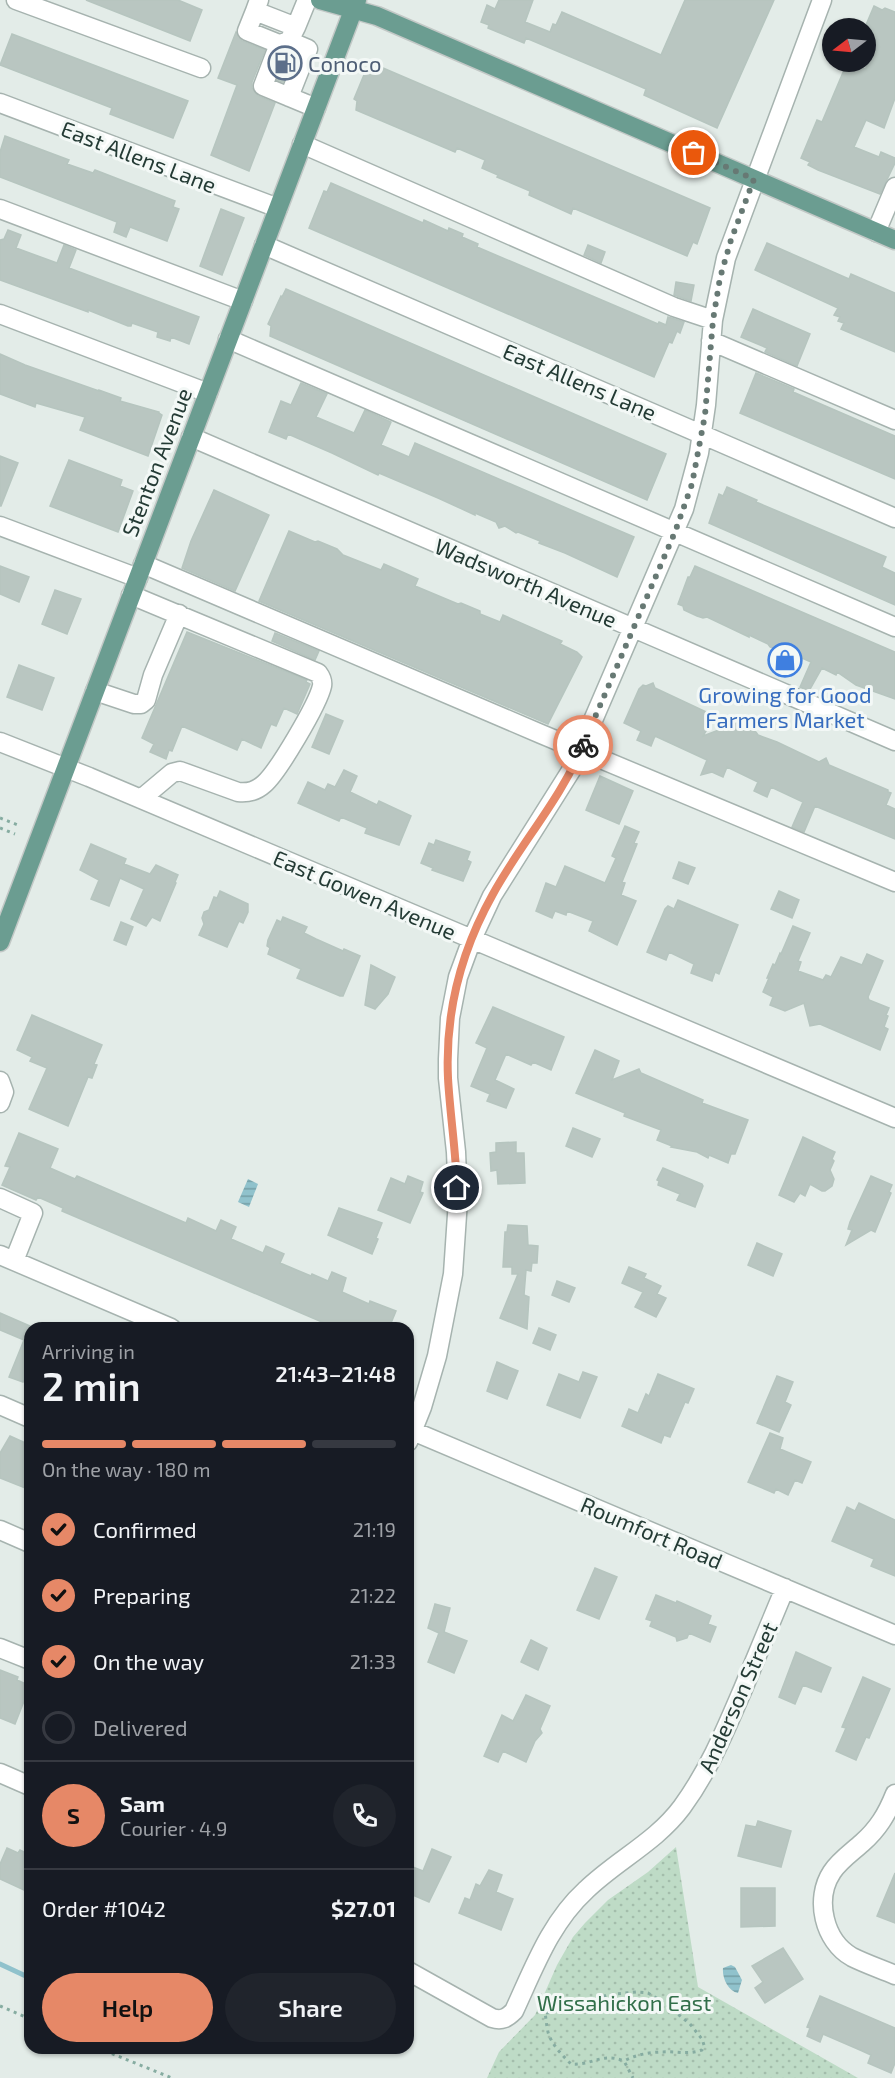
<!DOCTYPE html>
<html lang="en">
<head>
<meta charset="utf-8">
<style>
  :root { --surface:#171b24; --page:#20242c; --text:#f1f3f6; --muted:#9ea1a6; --line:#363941; --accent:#e68867 }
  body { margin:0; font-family:"Exo 2",sans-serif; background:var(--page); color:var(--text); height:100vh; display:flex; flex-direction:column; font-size:22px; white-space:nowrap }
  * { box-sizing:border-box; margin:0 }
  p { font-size:20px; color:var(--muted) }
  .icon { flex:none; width:33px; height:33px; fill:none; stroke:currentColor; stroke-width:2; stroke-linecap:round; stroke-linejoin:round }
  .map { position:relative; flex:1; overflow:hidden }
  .details { position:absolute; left:24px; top:1322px; width:390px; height:732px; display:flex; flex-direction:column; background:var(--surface); border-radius:18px; box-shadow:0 2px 4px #0004 }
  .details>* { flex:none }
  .needle { width:39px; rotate:254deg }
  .controls { position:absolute; left:822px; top:18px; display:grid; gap:12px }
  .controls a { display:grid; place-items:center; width:54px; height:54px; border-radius:50%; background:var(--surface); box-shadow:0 2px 4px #0004; font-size:30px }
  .pin { position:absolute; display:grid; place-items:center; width:51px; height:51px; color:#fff; margin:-26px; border:3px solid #fff; border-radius:50%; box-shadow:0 2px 6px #0007 }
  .courier { position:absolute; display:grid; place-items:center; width:60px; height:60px; margin:-30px; border:4px solid #e68867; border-radius:50%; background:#fff; color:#222; box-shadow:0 2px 8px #0007 }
  .headline em { font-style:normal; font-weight:600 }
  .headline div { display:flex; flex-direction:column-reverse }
  .headline { display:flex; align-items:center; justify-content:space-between; height:102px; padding:0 18px }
  h1 { font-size:39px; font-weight:600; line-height:45px }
  .bar { display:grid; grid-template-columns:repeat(4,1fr); gap:9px 6px; align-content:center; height:72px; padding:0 18px }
  .bar i { height:8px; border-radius:4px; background:var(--line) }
  .bar .active { background:var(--accent) }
  .bar p { grid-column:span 4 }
  .line { display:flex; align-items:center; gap:15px; padding:0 18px; border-top:2px solid var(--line) }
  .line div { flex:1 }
  .round { display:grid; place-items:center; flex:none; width:63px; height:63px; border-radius:32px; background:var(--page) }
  ol { padding:0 18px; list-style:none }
  li { display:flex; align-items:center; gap:18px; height:66px }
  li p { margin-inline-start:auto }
  li .icon { padding:6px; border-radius:50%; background:var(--accent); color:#111; stroke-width:4 }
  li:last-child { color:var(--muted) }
  li i { width:33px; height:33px; border:3px solid var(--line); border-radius:50% }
  .action { display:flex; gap:12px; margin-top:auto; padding:12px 18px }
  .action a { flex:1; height:69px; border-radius:36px; background:var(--accent); color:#111; font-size:24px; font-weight:600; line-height:69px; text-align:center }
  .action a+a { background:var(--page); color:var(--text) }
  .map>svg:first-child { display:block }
</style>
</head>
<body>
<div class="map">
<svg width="895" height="2078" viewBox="0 0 895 2078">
  <defs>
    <pattern id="park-dots" width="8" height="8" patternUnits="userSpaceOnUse" patternTransform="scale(1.5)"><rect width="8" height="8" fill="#bedbc6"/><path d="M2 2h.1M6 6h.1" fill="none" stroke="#a3bdab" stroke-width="1.8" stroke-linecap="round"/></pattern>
    <pattern id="water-rules" width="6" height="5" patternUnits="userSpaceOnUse" patternTransform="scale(1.5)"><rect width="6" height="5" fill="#90c2cc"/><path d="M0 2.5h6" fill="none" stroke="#759fa6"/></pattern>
  </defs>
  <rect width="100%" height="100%" fill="#e3ece8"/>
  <path fill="url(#park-dots)" d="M676 1847 698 1987 858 2078H487L499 2052 535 2015 557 1965 573 1937 585 1923 608 1900 648 1872Z"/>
  <path fill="url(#water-rules)" d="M248 1179 258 1184 249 1207 238 1202Z
    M731 1965 735 1967 742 1980 738 1993C728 1991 722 1978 723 1968Z"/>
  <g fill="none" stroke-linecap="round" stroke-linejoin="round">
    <path stroke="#90c2cc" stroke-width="5" d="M0 1964 30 1978"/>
  </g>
  <path fill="#b9c6c1" stroke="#b6c5bf" stroke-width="1.5" d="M86 0H178L202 10 190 41Z
    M499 0H533L525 22 550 32 553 24 556 25 562 12 661 55 685 0H774L717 128 644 95 646 89 609 73 526 38 524 43 488 28 489 25 481 22 487 5 495 9Z
    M874 6 882 10 885 8 895 12V98L884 128 866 120 854 147 879 157 881 152 895 158V163L880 194 818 170 808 165 810 162 801 158 817 120 822 122 847 63 866 69V25Z
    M236 32 242 41 265 50 252 82V88L258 96 275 103 249 171 211 155 237 85 218 78Z
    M12 34 188 101 173 138 110 114 112 108 0 65Z
    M288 53 293 55 283 82 277 80Z
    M376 65 710 208 697 244 693 242 687 256 573 208 571 214 529 195 530 191 497 177 498 175 482 168 485 160 457 148 455 152 356 110 357 101 354 99 366 70 373 73Z
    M5 136 69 160 67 164 93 173 95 170 175 201 173 207 179 209 167 241 130 227 126 237 114 232 117 222 0 177V152Z
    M331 183 423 223 424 220 448 231 449 228 463 234 462 237 478 244 477 247 658 324 659 322 666 325 668 317 684 322 680 333 677 331 672 343 669 342 654 377 309 228 324 191 327 192Z
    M221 209 244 218 222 275 200 266Z
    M8 230 21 235 16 248 57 263 64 245 76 250 69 268 199 317 189 344 171 337 170 341 157 337 158 332 132 323 131 326H128L88 310V312L0 280V240L4 239Z
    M767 243 849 279 851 274 895 293V352L841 329 844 323 838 321 840 317 834 315 838 308 755 270Z
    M588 245 605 252 601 263 584 255Z
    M676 282 694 285 691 301 674 295Z
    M286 289 666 454 647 500 270 336 271 326 268 324 281 296 282 297Z
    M753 309 810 334 797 366 765 352 767 348 741 337Z
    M0 354 25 365 99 391V390L121 398 120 401 159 412V413L162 415 148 456 80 430 85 417 36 403 35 407 0 394Z
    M756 373 794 389 793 392 895 436V479L740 413Z
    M301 383 327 394 316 417 354 433 365 410 391 422 381 445 409 457 415 443 634 537 617 577 565 553 539 543 540 541 518 532 516 533 505 526 499 528 496 522 475 513V515L438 498 379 473 378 475 332 453 288 434 286 439 269 432 281 401 291 405Z
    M0 456 18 463 1 506H0Z
    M69 460 122 480 120 486 133 491 118 532 50 506Z
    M727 487 757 500 756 502 886 557 882 567 895 573V605L709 523 719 494 723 496Z
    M214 490 269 515 235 591 182 568 191 541Z
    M289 531 315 542 318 541 337 549 343 555 381 570 384 564 400 571 418 579 415 586 458 604 461 603 480 611V614L500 622 503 615 562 641 560 644 577 652 582 657 548 724 259 601Z
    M0 566 29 577 19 602 0 594Z
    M695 566 895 652V699L856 685 837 672 836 675 822 668 809 691 800 687 811 662 793 654 785 657 784 652 770 647 768 644 749 635V637L707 617 703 618 697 616 684 610 683 606 678 604 688 577H690Z
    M55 590 81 599 67 634 42 624Z
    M187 632 307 680 306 682 310 684 297 714 284 708 276 726 271 724 261 748 242 739 237 750 182 726 172 751 169 750 166 759 150 752 154 744 142 738Z
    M275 633 319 651 315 660 272 641Z
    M19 665 54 678 42 710 7 697Z
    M653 683 655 688 715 716 703 736 737 723 756 732 758 735 777 742 819 762 826 758 829 765 888 790V792L891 793 886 805 895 809V839L815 806 804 832 792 827 803 802 771 787 767 797 754 791 758 782 727 767 723 777 712 772 701 775 707 760 655 736 651 746 637 740 641 731 624 723 639 689 643 685 646 686Z
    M326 714 343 721 329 754 312 747Z
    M344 770 357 776 350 792 377 805 379 801 411 816 399 845 365 833 367 828 341 817 339 821 298 803 308 782 325 790 328 784 335 787Z
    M600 776 633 791 619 824 586 810Z
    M625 826 639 832 634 843 637 844 622 882 625 883 621 895 636 901 617 945 589 931 593 921 567 911 566 915 555 911 552 918 536 911 546 883 556 887 565 866 605 883 616 858 612 856Z
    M436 840 470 852 467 860 471 862 463 881 432 870 433 868 421 863 429 843 434 845Z
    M91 844 126 859 124 864 150 874 156 865 178 875 175 882 176 883 160 921 152 917 146 926 131 919 144 889 120 878 109 906 91 899 99 880 80 870Z
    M679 862 695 868 688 884 673 878Z
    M220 891 248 904V912L243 923 239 921 227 947 199 935 204 924 202 918 204 912 209 910 214 897 217 898Z
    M779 891 799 900 792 918 771 909Z
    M678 900 738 925 719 974 715 972 712 981 691 973 694 964 669 952 666 960 647 952 665 909 668 906 674 909Z
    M283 917 307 927 304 933 316 939 343 951 344 949 360 956 343 996H340L297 978 301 969 268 954 270 948 267 946 268 940 277 920 281 922Z
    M121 922 133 927 126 945 114 940Z
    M793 926 810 933 798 961 801 962 798 971 823 980 826 975 831 977 841 957 862 965 867 954 883 961 868 997 869 1000 889 1008 886 1015 888 1016 884 1027 888 1029 880 1050 820 1024 810 1026 804 1003 785 1011 770 1005 773 997 763 992 769 978H767L773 964 775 965 780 953 781 954Z
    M371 965 395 977 388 994 375 1009 365 1005Z
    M493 1007 564 1037 551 1070 533 1062 531 1065 506 1054 495 1080 514 1089 506 1108 487 1101 490 1094 471 1086 487 1048 476 1043Z
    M32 1015 102 1045 94 1064 97 1065 92 1078 88 1077 68 1126 29 1109 47 1068 30 1061 32 1057 17 1050Z
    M595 1050 619 1061 612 1080 639 1069 641 1073 703 1100 702 1103 748 1120 735 1154H731L728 1163 709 1155 708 1158 697 1152 671 1147 672 1146 657 1140 661 1130 624 1116 625 1113 576 1093Z
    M573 1128 600 1139 592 1157 566 1146Z
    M19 1133 58 1149 50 1168 75 1179 77 1176 186 1223 188 1218 216 1231 221 1220 236 1227 231 1239 263 1253 266 1246 284 1254 280 1263 311 1276 312 1274 328 1281 332 1272 346 1278 342 1292 369 1304 370 1301 396 1311 389 1328H336L62 1211 63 1208 38 1197 36 1200 2 1185 10 1167 5 1166Z
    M803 1137 835 1152 832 1159 834 1161 830 1170 834 1179 832 1186 825 1191H822L810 1184 805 1196 800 1193 794 1202 779 1195Z
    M516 1142V1153H524L525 1183 498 1184 497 1170 491 1171 490 1153 496 1152V1143Z
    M663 1168 702 1184 703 1186 695 1207 677 1200 680 1194 658 1185 659 1181 657 1180Z
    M408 1176 423 1182 420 1192 423 1193 410 1223 378 1210 391 1178 405 1184Z
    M871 1176 892 1185 889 1192 891 1193 875 1232 871 1230 846 1245 852 1230 848 1229 850 1222Z
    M339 1208 382 1223 376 1238 378 1239 372 1254 328 1235Z
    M508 1225 527 1226 528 1245 538 1246 537 1263H532L531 1271 526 1270 524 1295 529 1297 527 1329 500 1318 518 1274H512V1267H503L505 1232H507Z
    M757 1243 782 1254 773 1276 748 1265Z
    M629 1267 646 1274 644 1278 661 1286 657 1294 666 1298 656 1317 635 1307 643 1292 622 1283Z
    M557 1281 575 1288 569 1302 552 1295Z
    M0 1313 30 1326V1366L23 1382 9 1377 24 1340 0 1330Z
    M539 1328 556 1335 550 1350 533 1343Z
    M497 1362 518 1371 507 1399 487 1391Z
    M583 1372 597 1377 580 1418 547 1405 559 1374 579 1382Z
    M658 1374 694 1389 688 1403 685 1402 670 1437 664 1435 661 1443 622 1426 629 1409 638 1413 646 1394 649 1396Z
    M777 1376 793 1382 785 1402 791 1405 779 1432 757 1423Z
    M770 1433 783 1438 780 1449 811 1462 802 1483 795 1480 788 1495 776 1489 774 1493 748 1482Z
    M10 1436 30 1445V1490L0 1478V1453Z
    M859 1503 895 1520V1576L871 1566 874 1559 832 1541 847 1507 855 1511Z
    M595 1568 617 1577 599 1619 577 1610Z
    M656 1595 676 1603 677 1601 711 1616 708 1624 716 1627 710 1642 689 1633 687 1638 677 1641 676 1637 650 1626 652 1621 646 1619Z
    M435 1604 450 1608 444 1632 467 1641 454 1673 428 1662 439 1633 428 1628Z
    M531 1640 547 1648 538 1670 521 1662Z
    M796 1652 831 1668 821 1692 803 1685 795 1704 779 1697Z
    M0 1670 18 1677 17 1680 30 1686 15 1724 0 1718Z
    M863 1677 890 1689 869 1738 866 1737 856 1760 836 1751 846 1728 842 1727Z
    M526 1695 550 1706 540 1729 542 1733 535 1741 526 1762 503 1751 498 1762 484 1756 502 1715 513 1721Z
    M758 1821 791 1831 781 1867 738 1856 746 1825 756 1827Z
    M7 1848 18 1853 20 1850 30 1855V1883H27L24 1890 0 1879V1864Z
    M432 1849 451 1857 429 1902 408 1893V1865L423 1871Z
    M489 1870 502 1875 496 1892 513 1899 501 1930 459 1913 465 1898 470 1900 476 1884 480 1886Z
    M895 1873V1923L877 1916Z
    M741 1888H775V1926L741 1927Z
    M783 1948 803 1979 765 2003 755 1988 763 1982 752 1966Z
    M820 1996 895 2028V2063L891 2073 868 2063 871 2055 860 2050 823 2034 820 2042 807 2036 810 2028 807 2027Z"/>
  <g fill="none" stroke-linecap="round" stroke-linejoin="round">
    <g stroke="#a6b3af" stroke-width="21">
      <path id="minor" d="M16 0 201 68
        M259 0 255 11 296 27 289 41 279 44 263 86 316 108
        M255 11 247 31 279 44
        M296 27 307 0
        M289 97 308 49 289 41
        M0 103 278 208
        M302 144 674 307 713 320
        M0 209 243 301
        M876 232 895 187
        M264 245 895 518
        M0 314 208 393
        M228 339 895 627
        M711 341 895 420
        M191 437 895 741
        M0 526 138 578
        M143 564 541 734 895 882
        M131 595 318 673C321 677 323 681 322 686 318 704 278 772 264 784 256 791 249 793 238 792L180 771 172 773 141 799
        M95 691 134 704H141L146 700 153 675 179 614
        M0 742 89 777 895 1118
        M0 1081 4 1092 0 1103
        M0 1198 33 1213 14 1261
        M0 1255 171 1328
        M0 1405 30 1418
        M408 1429 895 1635
        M408 1442 422 1407 437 1356 453 1274 458 1200 456 1152 448 1078V1059L450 1018 458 977 472 939 492 896 572 769 684 509 699 453 706 405 713 320 726 258 822 0
        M0 1530 30 1543
        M0 1648 30 1660
        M0 1773 30 1786
        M895 1794C887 1814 878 1829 862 1843 852 1852 839 1861 832 1872 814 1899 824 1941 852 1957 866 1964 881 1969 895 1975
        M408 1971 492 2018C502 2021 507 2018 514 2011 534 1968 550 1923 586 1890 617 1860 656 1842 682 1807 709 1770 725 1731 743 1689 757 1656 771 1622 785 1588"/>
    </g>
    <g stroke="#c2c8c6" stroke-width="21">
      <path id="major" d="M320 0 377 16 895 240
        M0 942 357 0"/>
    </g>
    <path stroke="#86aca1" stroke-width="3" stroke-dasharray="3 4.5" stroke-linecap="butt" d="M0 818 18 825
      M0 828 15 834
      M540 1994C546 2007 545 2019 548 2032 551 2044 563 2056 571 2064 591 2066 602 2052 624 2061L633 2078
      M0 2006 30 2019
      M546 2013 575 2008 607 1995 636 1992 648 1993 663 2002 690 2024 702 2039 704 2045 702 2050C688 2055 676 2051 663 2052 650 2052 635 2055 624 2061
      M98 2048 172 2078"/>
    <use href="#minor" stroke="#fff" stroke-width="18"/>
    <use href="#major" stroke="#6b9d91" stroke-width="18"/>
  </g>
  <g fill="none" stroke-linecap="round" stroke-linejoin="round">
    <path stroke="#677974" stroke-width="6" stroke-dasharray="0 10.8" d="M583 745 675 532 692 484 705 415 713 320 720 278 731 240 754 179 694 153"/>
    <path stroke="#e68867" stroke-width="8" d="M457 1188C456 1151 450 1115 448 1078 445 1013 461 951 493 894 521 843 561 799 583 745"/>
  </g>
  <defs>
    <g id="fuel-ring" transform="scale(1.725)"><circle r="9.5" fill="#f3f8f6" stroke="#5c6f8a" stroke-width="1.5"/><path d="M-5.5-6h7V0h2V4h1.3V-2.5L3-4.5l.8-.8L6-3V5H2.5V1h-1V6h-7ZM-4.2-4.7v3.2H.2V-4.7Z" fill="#5c6f8a"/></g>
    <g id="shop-ring" transform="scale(1.725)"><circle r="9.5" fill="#f3f8f6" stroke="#3f7fe0" stroke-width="1.5"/><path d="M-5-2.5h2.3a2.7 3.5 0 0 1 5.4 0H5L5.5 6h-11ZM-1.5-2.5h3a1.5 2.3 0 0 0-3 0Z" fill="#3f7fe0"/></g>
  </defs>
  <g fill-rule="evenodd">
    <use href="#fuel-ring" x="285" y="63"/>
    <use href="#shop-ring" x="785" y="660"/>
  </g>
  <g text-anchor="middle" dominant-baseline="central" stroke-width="6" stroke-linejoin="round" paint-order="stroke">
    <g font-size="22" fill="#4e5e75" stroke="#f3f8f6" text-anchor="start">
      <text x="308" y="63">Conoco</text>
    </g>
    <g font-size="22" fill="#243b35" stroke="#f3f8f6">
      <text transform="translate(139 156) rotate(21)">East Allens Lane</text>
      <text transform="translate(580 381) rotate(23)">East Allens Lane</text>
      <text transform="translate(156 462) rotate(-69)">Stenton Avenue</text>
      <text transform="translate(526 582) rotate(23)">Wadsworth Avenue</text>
      <text transform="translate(365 894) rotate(23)">East Gowen Avenue</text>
      <text transform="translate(652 1532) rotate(23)">Roumfort Road</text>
      <text transform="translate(737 1697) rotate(-66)">Anderson Street</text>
    </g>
    <g font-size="22" fill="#366cbe" stroke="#f3f8f6">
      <text x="785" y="694">Growing for Good<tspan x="785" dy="25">Farmers Market</tspan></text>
    </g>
    <g font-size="22" fill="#326f4a" stroke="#f3f8f6">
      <text x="624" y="2002">Wissahickon East</text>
    </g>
  </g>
</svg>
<div class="controls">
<a><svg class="needle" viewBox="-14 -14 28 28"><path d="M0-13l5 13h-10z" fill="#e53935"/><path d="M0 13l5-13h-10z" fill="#9ea1a6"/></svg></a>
</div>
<div class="pin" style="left:694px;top:153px;background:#ea580c"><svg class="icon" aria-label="bag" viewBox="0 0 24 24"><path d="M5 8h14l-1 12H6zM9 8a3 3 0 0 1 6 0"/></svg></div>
<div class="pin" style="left:457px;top:1188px;background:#1f2937"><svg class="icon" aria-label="home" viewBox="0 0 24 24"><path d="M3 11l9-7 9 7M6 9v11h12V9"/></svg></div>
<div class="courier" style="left:583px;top:745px"><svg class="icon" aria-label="bike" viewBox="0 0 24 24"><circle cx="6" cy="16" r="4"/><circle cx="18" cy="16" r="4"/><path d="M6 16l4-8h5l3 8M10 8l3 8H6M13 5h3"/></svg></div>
<section class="details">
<div class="headline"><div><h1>2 min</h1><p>Arriving in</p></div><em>21:43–21:48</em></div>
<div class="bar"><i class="active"></i><i class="active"></i><i class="active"></i><i></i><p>On the way · 180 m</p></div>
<ol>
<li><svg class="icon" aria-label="check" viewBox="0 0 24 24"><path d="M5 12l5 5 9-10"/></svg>Confirmed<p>21:19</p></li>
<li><svg class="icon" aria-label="check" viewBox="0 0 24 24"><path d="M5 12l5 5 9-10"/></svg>Preparing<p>21:22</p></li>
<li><svg class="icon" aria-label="check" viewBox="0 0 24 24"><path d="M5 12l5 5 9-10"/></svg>On the way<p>21:33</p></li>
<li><i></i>Delivered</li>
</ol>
<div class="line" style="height:108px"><b class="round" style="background:var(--accent);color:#111">S</b><div><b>Sam</b><p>Courier · 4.9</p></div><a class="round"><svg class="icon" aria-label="phone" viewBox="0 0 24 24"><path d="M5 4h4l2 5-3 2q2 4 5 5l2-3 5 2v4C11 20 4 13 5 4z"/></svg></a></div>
<div class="line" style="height:78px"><div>Order #1042</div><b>$27.01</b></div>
<div class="action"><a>Help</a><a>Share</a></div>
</section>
</div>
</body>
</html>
